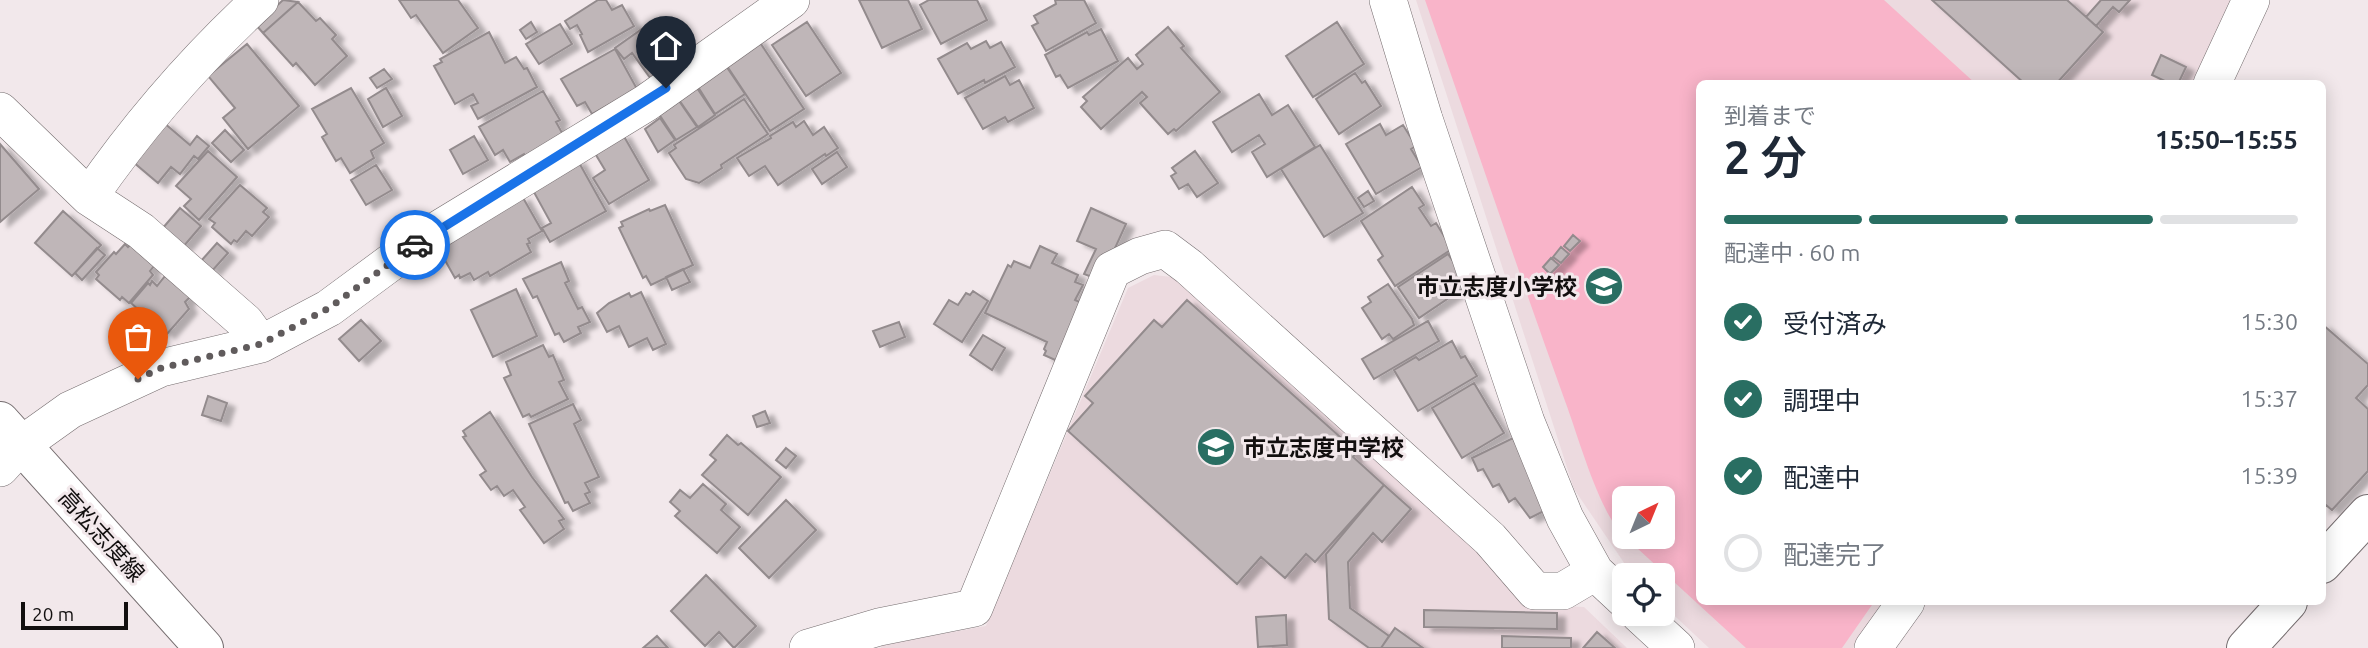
<!DOCTYPE html>
<html lang="ja">
<head>
<meta charset="utf-8">
<style>
  :root { --surface:#fff; --page:#f2f2f3; --text:#1f2937; --muted:#747a83; --line:#e0e1e3; --accent:#296e62 }
  body { margin:0; font-family:Ubuntu,"Noto Sans JP",sans-serif; background:var(--page); color:var(--text); height:100vh; display:flex; flex-direction:column; font-size:26px; white-space:nowrap }
  * { box-sizing:border-box; margin:0 }
  p { font-size:23px; color:var(--muted) }
  .icon { flex:none; width:38px; height:38px; fill:none; stroke:currentColor; stroke-width:2; stroke-linecap:round; stroke-linejoin:round }
  .map { position:relative; flex:1; overflow:hidden }
  .sheet { position:absolute; left:1696px; top:80px; width:630px; height:525px; display:flex; flex-direction:column; background:var(--surface); border-radius:10px; box-shadow:0 4px 18px #0003 }
  .sheet>* { flex:none }
  .needle { width:46px; rotate:43deg }
  .buttons { position:absolute; left:1612px; top:486px; display:grid; gap:14px }
  .buttons a { display:grid; place-items:center; width:63px; height:63px; border-radius:10px; background:var(--surface); box-shadow:0 4px 18px #0003; font-size:35px }
  .scale { position:absolute; left:21px; bottom:18px; width:107px; box-sizing:border-box; padding-left:7px; border:4px solid #120f0f; border-top:0; font-size:19px; line-height:24px; white-space:nowrap; color:#120f0f; -webkit-text-stroke:5px #f2e8eb; paint-order:stroke }
  .pin { position:absolute; display:grid; place-items:center; width:60px; height:60px; color:#fff; margin:-72px -30px; border-radius:50% 50% 50% 0; rotate:-45deg; box-shadow:0 0 7px #0007 }
  .pin .icon { rotate:45deg }
  .courier { position:absolute; display:grid; place-items:center; width:70px; height:70px; margin:-35px; border:5px solid #1a73e8; border-radius:50%; background:#fff; color:#222; box-shadow:0 2px 9px #0007 }
  .headline em { font-style:normal; font-weight:600 }
  .headline div { display:flex; flex-direction:column-reverse }
  .headline { display:flex; align-items:center; justify-content:space-between; height:119px; padding:0 28px }
  h1 { font-size:46px; font-weight:600; line-height:52px }
  .bar { display:grid; grid-template-columns:repeat(4,1fr); gap:10px 7px; align-content:center; height:84px; padding:0 28px }
  .bar i { height:9px; border-radius:5px; background:var(--line) }
  .bar .active { background:var(--accent) }
  .bar p { grid-column:span 4 }
  ol { padding:0 28px; list-style:none }
  li { display:flex; align-items:center; gap:21px; height:77px }
  li p { margin-inline-start:auto }
  li .icon { padding:7px; border-radius:50%; background:var(--accent); color:#fff; stroke-width:4 }
  li:last-child { color:var(--muted) }
  li i { width:38px; height:38px; border:4px solid var(--line); border-radius:50% }
  .map>svg:first-child { display:block }
</style>
</head>
<body>
<div class="map">
<svg width="2368" height="648" viewBox="0 0 2368 648">
  <defs>
    <filter id="shadow"><feDropShadow dx="8" dy="4.5" stdDeviation="2" flood-color="#0004"/></filter>
  </defs>
  <rect width="100%" height="100%" fill="#f2e8eb"/>
  <path fill="#ecdadf" fill-rule="evenodd" d="M1416 0H2233L2193 84H1699V602H1885L1853 648H1709L1663 605 1662 576H1633L1574 489ZM1624 499H1662V537H1624Z
    M1154 275 1190 279 1541 605 1584 607 1627 648H881V645L986 626 1128 288Z"/>
  <path fill="#f9b4c9" d="M1425 0H1884L1976 84H1699V602H1874L1842 648H1746L1625 537H1662V499H1624V536C1599 513 1578 435 1565 401 1517 268 1472 134 1425 0Z"/>
  <path fill="#bfb6b8" stroke="#938b8d" stroke-width="2" filter="url(#shadow)" d="M283 0 298 2 263 33 256 25Z
    M399 0H458L478 28 443 53 416 15 411 18Z
    M598 0H606L612 10 622 5 634 26 588 52 580 35 582 34 577 25 570 29 565 21Z
    M859 0H908L922 29 882 48Z
    M929 0H977L987 20 941 44 920 5Z
    M1055 0H1084L1096 23 1046 51 1032 26 1038 23 1034 16 1056 4Z
    M1932 0H2067L2103 32 2056 84H2025Z
    M2101 0H2130L2119 12 2113 7 2096 26 2086 17Z
    M298 2 316 21 320 18 336 35 332 39 347 56 315 85 296 63 293 66 263 33Z
    M656 19 670 38 673 36 690 59 653 82 632 53 624 59 615 48Z
    M531 22 537 32 526 39 520 30Z
    M807 22 841 73 806 96 772 45Z
    M1337 22 1364 64 1313 97 1286 56Z
    M560 24 572 44 539 64 526 44Z
    M1168 27 1184 46 1181 48 1220 92 1176 131 1174 129 1168 134 1140 103 1147 97 1142 92 1101 129 1081 107 1087 101 1083 97 1128 58 1137 69 1143 64 1136 55Z
    M1101 29 1118 61 1068 88 1060 75 1056 77 1045 55 1087 32 1089 35Z
    M489 32 505 63 516 57 524 69 527 68 537 87 478 119 471 106 478 103 473 94 455 104 434 66 442 62 440 59Z
    M757 38 804 109 770 131 723 60Z
    M986 41 990 48 1001 42 1015 67 985 83 984 80 958 94 938 59 967 43 971 49Z
    M247 44 299 106 248 149 223 118 235 108 208 76Z
    M615 49 637 89 592 114 585 102 577 106 561 79Z
    M2161 55 2186 67 2178 84H2171L2152 75Z
    M724 63 745 94 715 114 695 82Z
    M384 69 392 79 377 88 370 78Z
    M1355 73 1362 83 1365 81 1381 106 1339 134 1316 99Z
    M1005 76 1010 85 1019 80 1034 108 1008 122 1005 117 983 129 965 98Z
    M695 85 715 115 698 127 677 97Z
    M351 88 384 143 371 151 374 158 350 173 341 158 336 161 322 137 327 134 312 109Z
    M386 88 402 116 383 127 368 99Z
    M543 91 560 120 556 122 566 140 528 161 524 154 510 162 503 150 495 155 479 127Z
    M1259 94 1272 115 1288 105 1315 147 1267 177 1252 152 1265 144 1259 135 1232 152 1213 122Z
    M675 95 697 127 676 140 655 108Z
    M744 99 768 134 721 165 722 168 699 183 686 179 669 153 676 148 674 145Z
    M660 118 675 140 658 152 645 129Z
    M804 121 813 135 824 127 838 148 826 156 825 154 778 185 765 166 749 176 737 158 771 138 770 136 793 122 796 127Z
    M163 122 190 145 197 136 209 146 198 159 194 156 180 174 171 167 158 183 132 161Z
    M1380 124 1386 135 1403 125 1416 146 1411 149 1422 167 1376 194 1346 144Z
    M225 130 244 150 231 162 212 143Z
    M622 133 649 180 609 204 593 178 605 170 593 150Z
    M474 136 488 160 463 174 450 150Z
    M0 144 39 189 0 222Z
    M1320 145 1363 213 1324 237 1281 169Z
    M208 151 237 177 199 220 184 206 191 199 176 186Z
    M1195 151 1218 183 1197 197 1188 184 1179 189 1171 176 1176 173 1172 168Z
    M837 152 847 167 822 184 812 169Z
    M577 159 606 211 550 242 542 228 551 223 530 185Z
    M376 165 392 190 366 205 351 180Z
    M240 185 267 208 263 212 269 217 252 236 246 231 237 242 234 240 231 244 212 227 215 223 209 219Z
    M1412 187 1424 205 1419 208 1431 226 1436 223 1452 249 1395 286 1378 260 1383 256 1361 221Z
    M1368 191 1374 201 1364 207 1358 198Z
    M522 196 542 231 528 239 530 243 527 244 531 252 490 276 488 272 474 280 470 273 460 278 459 275 455 278 437 246Z
    M665 205 693 265 651 285 646 276 643 278 619 228 623 226 621 222 649 209 650 211Z
    M180 208 201 226 183 247 162 229Z
    M1091 208 1126 224 1111 257 1097 279 1084 274 1096 249 1077 241Z
    M63 211 101 245 72 276 35 243Z
    M1573 235 1580 241 1570 251 1564 246Z
    M217 243 228 253 212 271 201 261Z
    M125 244 128 247 130 245 154 266 150 271 153 275 129 303 122 297 120 300 96 279 99 275 96 272 114 252 116 254Z
    M1040 246 1057 254 1052 263 1078 275 1075 282 1083 285 1075 300 1091 307 1064 364 1044 355 1046 351 1044 349 1047 342 985 313 1008 265 1011 267 1014 261 1030 268Z
    M1561 247 1569 254 1561 263 1553 257Z
    M97 248 105 255 82 280 75 273Z
    M1448 254 1464 277 1465 287 1419 318 1398 287Z
    M1551 258 1559 265 1550 274 1543 267Z
    M561 262 569 281 565 283 578 309 582 307 590 322 578 327 581 333 564 342 559 333 555 335 537 296 533 298 523 279Z
    M683 269 690 282 672 290 666 277Z
    M165 276 190 297 185 302 189 309 167 334 160 327 156 332 139 317 142 313 131 303 148 283 150 285 152 281 157 286Z
    M1388 284 1412 319 1414 325 1393 339 1389 334 1382 339 1362 308 1371 302 1368 297Z
    M516 289 537 336 493 357 471 310Z
    M973 291 988 301 962 342 934 324 949 300 958 305 966 293 970 295Z
    M641 292 666 344 653 350 647 338 629 347 619 326 607 332 597 313 609 303 629 293 631 297Z
    M1187 300 1357 452 1353 457 1384 485 1315 562 1306 554 1285 578 1261 557 1237 584 1068 431 1093 403 1085 396 1154 320 1162 327Z
    M361 320 381 341 359 361 339 339Z
    M1428 321 1439 341 1374 379 1362 359Z
    M899 322 905 337 880 347 873 331Z
    M2322 324 2368 364V385L2356 398 2368 409V471L2332 510 2326 505 2322 509Z
    M983 335 1005 348 992 370 970 355Z
    M1452 341 1461 358 1465 356 1477 376 1418 411 1394 370 1416 357 1419 360Z
    M543 345 549 357 553 355 564 380 559 382 568 399 531 417 529 414 523 417 504 378 511 375 506 362Z
    M1474 383 1504 433 1462 458 1432 408Z
    M208 396 227 403 221 421 202 415Z
    M573 404 581 420 574 424 599 477 585 483 590 492 585 494 590 503 573 511 568 502 565 503 529 424Z
    M765 411 770 423 757 427 753 416Z
    M490 412 532 477 564 519 559 521 564 529 544 543 520 510 525 507 513 490 504 496 497 486 491 490 480 475 486 471 463 437 466 436 463 431Z
    M727 435 738 445 741 443 781 477 748 515 702 475 716 460 710 455Z
    M1513 438 1538 487 1546 510 1530 518 1515 498 1509 502 1499 484 1493 487 1483 469 1478 471 1472 458Z
    M786 448 796 456 786 468 776 460Z
    M703 484 726 504 721 510 740 527 717 553 675 516 680 511 670 502 680 490 690 498Z
    M1384 485 1411 509 1382 542 1373 533 1348 562 1350 608 1389 636 1381 648H1369L1329 619 1326 554Z
    M786 500 816 530 769 578 739 548Z
    M706 575 756 626 734 648 719 632 705 646 671 611Z
    M1424 610 1557 613V629L1424 627Z
    M1286 615 1287 645 1258 647 1256 617Z
    M1395 628 1423 648H1381Z
    M1597 632 1615 648H1583Z
    M657 636 668 648H643Z
    M1502 636 1571 638V648H1502Z"/>
  <g fill="none" stroke-linecap="round" stroke-linejoin="round">
    <g stroke="#756d6f" stroke-width="38">
      <path id="street" d="M1388 0 1424 119 1526 422 1565 518 1595 572 1624 599
        M2212 84 2251 0
        M0 111 89 197 141 231 245 322 261 344
        M89 197C138 126 196 59 260 0
        M0 468 21 445 70 410 161 368 261 344 329 308 421 240 646 103 791 0
        M1639 614 1676 648
        M808 648 879 627 974 608 1112 270 1140 256 1165 249 1189 267 1490 539 1535 591H1563L1595 572
        M1873 648 1906 602"/>
    </g>
    <g stroke="#756d6f" stroke-width="40">
      <path id="secondary" d="M0 421 204 648"/>
    </g>
    <g stroke="#756d6f" stroke-width="40">
      <path id="primary" d="M2322 564 2368 514
        M2246 648 2288 602"/>
    </g>
    <use href="#street" stroke="#fff" stroke-width="37"/>
    <use href="#secondary" stroke="#fff" stroke-width="38"/>
    <use href="#primary" stroke="#fff" stroke-width="38"/>
  </g>
  <g fill="none" stroke-linecap="round" stroke-linejoin="round">
    <path stroke="#605b5c" stroke-width="7" stroke-dasharray="0 12.6" d="M138 379 161 368 261 344 329 308 415 245"/>
    <path stroke="#1a73e8" stroke-width="9" d="M415 245 666 88"/>
  </g>
  <defs>
    <g id="school-disc" transform="scale(2.0125)"><circle r="9.5" fill="#296e62" stroke="#f2e8eb"/><path d="M0-5L7-2L0 1L-7-2ZM-4 1L0 2.5L4 1V4Q0 6-4 4Z" fill="#fff"/></g>
  </defs>
  <g fill-rule="evenodd">
    <use href="#school-disc" x="1604" y="286"/>
    <use href="#school-disc" x="1216" y="447"/>
  </g>
  <g text-anchor="middle" dominant-baseline="central" stroke-width="6" stroke-linejoin="round" paint-order="stroke">
    <g font-size="23" font-weight="bold" fill="#120f0f" stroke="#f2e8eb" text-anchor="end">
      <text x="1577" y="286">市立志度小学校</text>
      <text x="1243" y="447" text-anchor="start">市立志度中学校</text>
    </g>
    <g font-size="23" fill="#120f0f" stroke="#f2e8eb">
      <text transform="translate(102 535) rotate(48)">高松志度線</text>
    </g>
  </g>
</svg>
<div class="buttons">
<a><svg class="needle" viewBox="-14 -14 28 28"><path d="M0-13l5 13h-10z" fill="#e53935"/><path d="M0 13l5-13h-10z" fill="#747a83"/></svg></a>
<a><svg class="icon" aria-label="locate" viewBox="0 0 24 24"><circle cx="12" cy="12" r="6"/><path d="M12 2v4M12 18v4M2 12h4M18 12h4"/></svg></a>
</div>
<div class="scale">20 m</div>
<div class="pin" style="left:138px;top:379px;background:#ea580c"><svg class="icon" aria-label="bag" viewBox="0 0 24 24"><path d="M5 8h14l-1 12H6zM9 8a3 3 0 0 1 6 0"/></svg></div>
<div class="pin" style="left:666px;top:88px;background:#1f2937"><svg class="icon" aria-label="home" viewBox="0 0 24 24"><path d="M3 11l9-7 9 7M6 9v11h12V9"/></svg></div>
<div class="courier" style="left:415px;top:245px"><svg class="icon" aria-label="car" viewBox="0 0 24 24"><path d="M5 17H2v-5l4-1 3-4h7l3 4 3 1v5h-3M9 17h6M6 11h13"/><circle cx="7" cy="17" r="2"/><circle cx="17" cy="17" r="2"/></svg></div>
<section class="sheet">
<div class="headline"><div><h1>2 分</h1><p>到着まで</p></div><em>15:50–15:55</em></div>
<div class="bar"><i class="active"></i><i class="active"></i><i class="active"></i><i></i><p>配達中 · 60 m</p></div>
<ol>
<li><svg class="icon" aria-label="check" viewBox="0 0 24 24"><path d="M5 12l5 5 9-10"/></svg>受付済み<p>15:30</p></li>
<li><svg class="icon" aria-label="check" viewBox="0 0 24 24"><path d="M5 12l5 5 9-10"/></svg>調理中<p>15:37</p></li>
<li><svg class="icon" aria-label="check" viewBox="0 0 24 24"><path d="M5 12l5 5 9-10"/></svg>配達中<p>15:39</p></li>
<li><i></i>配達完了</li>
</ol>
</section>
</div>
</body>
</html>
